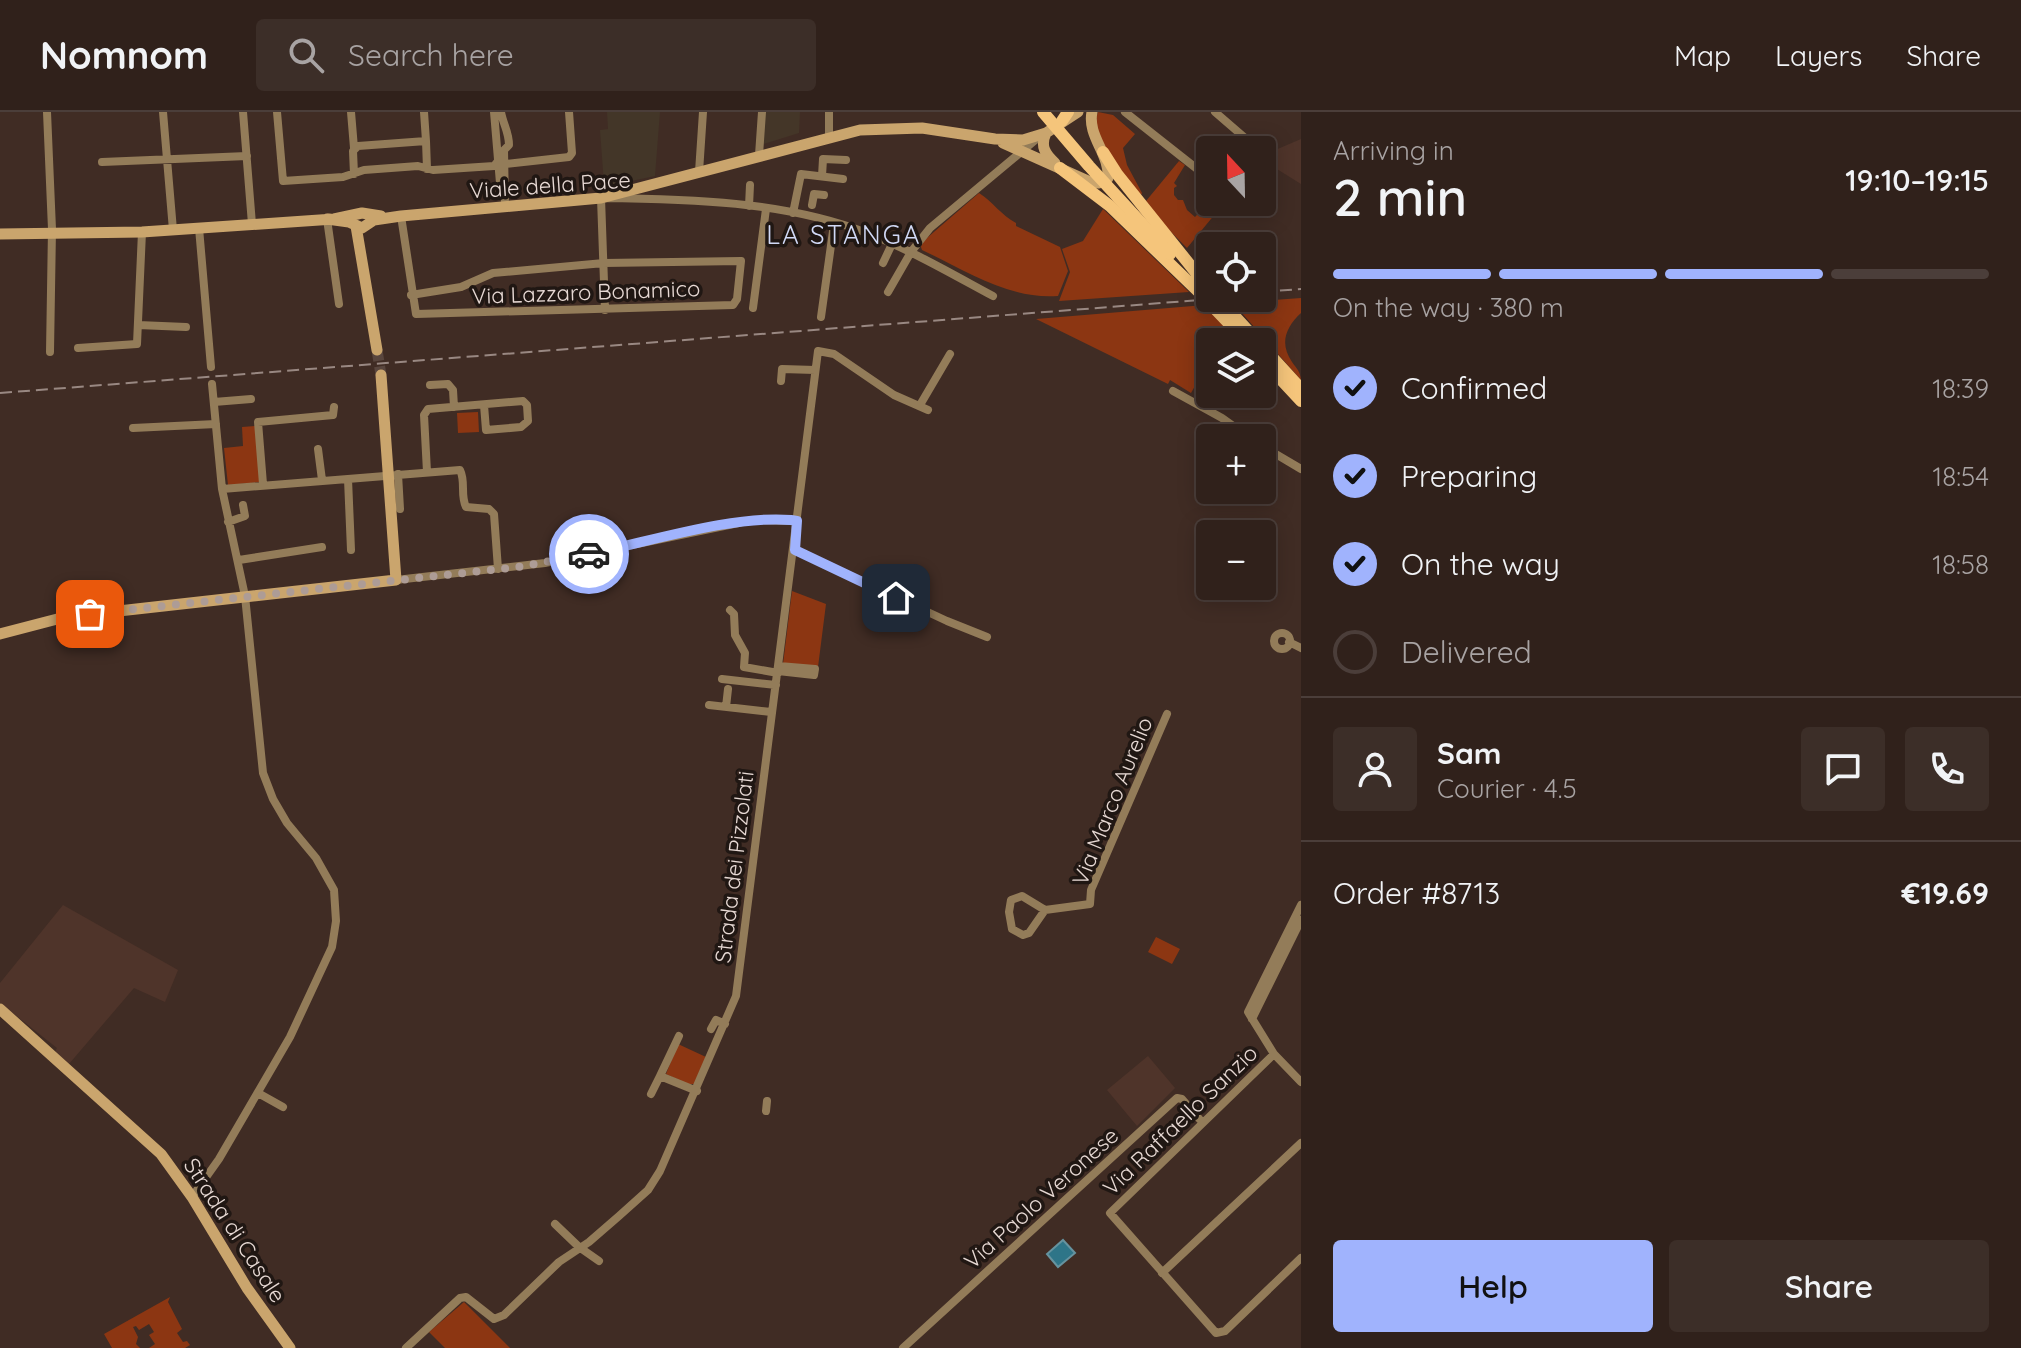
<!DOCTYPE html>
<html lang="en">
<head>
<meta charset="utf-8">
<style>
  :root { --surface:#30211b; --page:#3c2e28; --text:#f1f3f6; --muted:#a8a3a3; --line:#4b3e3a; --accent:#a0b3fd }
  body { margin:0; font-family:Quicksand,sans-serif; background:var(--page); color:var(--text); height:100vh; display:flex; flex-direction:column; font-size:30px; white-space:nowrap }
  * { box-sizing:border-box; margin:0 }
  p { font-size:26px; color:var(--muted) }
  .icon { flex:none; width:44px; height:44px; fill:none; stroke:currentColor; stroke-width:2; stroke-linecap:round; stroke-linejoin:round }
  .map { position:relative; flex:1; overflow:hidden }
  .panel { display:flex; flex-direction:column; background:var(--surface); width:720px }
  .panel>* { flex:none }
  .needle { width:52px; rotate:338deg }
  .controls { position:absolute; left:1196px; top:24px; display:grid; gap:16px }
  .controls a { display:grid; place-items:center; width:80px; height:80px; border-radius:8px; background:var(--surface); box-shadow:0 4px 20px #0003,0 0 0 2px var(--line); font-size:40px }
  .pin { position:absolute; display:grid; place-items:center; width:68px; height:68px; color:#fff; margin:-34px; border-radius:16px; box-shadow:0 4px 12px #0006 }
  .courier { position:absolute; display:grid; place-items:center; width:80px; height:80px; margin:-40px; border:6px solid #a0b3fd; border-radius:50%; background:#fff; color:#222; box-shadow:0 2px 10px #0007 }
  .overview em { font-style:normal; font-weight:600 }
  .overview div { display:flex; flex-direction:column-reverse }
  .overview { display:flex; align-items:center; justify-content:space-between; height:136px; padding:0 32px }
  h1 { font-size:52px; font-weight:600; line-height:60px }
  .bar { display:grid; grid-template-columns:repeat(4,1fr); gap:12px 8px; align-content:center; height:96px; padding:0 32px }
  .bar i { height:10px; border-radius:6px; background:var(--line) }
  .bar .active { background:var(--accent) }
  .bar p { grid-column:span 4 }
  .line { display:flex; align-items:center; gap:20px; padding:0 32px; border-top:2px solid var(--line) }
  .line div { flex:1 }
  .round { display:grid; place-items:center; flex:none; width:84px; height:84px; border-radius:8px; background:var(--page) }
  ol { padding:0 32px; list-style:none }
  li { display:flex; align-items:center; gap:24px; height:88px }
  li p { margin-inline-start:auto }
  li .icon { padding:8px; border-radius:50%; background:var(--accent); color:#111; stroke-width:4 }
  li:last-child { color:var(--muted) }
  li i { width:44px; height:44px; border:4px solid var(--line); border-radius:50% }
  .cta { display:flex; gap:16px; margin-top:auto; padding:16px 32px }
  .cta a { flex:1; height:92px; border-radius:8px; background:var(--accent); color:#111; font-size:32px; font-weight:600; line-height:92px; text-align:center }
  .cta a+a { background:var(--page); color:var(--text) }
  header { display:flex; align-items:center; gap:48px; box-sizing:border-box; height:112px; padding:0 40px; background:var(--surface); border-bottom:2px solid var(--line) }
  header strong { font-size:38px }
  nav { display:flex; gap:44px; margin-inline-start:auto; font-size:28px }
  .search { width:560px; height:72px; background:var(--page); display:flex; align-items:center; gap:20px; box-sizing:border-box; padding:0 28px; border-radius:8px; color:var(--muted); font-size:30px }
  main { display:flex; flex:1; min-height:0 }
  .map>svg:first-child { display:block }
</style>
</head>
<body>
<header>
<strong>Nomnom</strong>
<div class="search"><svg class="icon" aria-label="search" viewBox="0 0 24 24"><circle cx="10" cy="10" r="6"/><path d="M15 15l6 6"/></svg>Search here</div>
<nav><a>Map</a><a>Layers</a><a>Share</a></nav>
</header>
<main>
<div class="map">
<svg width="1301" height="1236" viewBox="0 0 1301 1236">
  <rect width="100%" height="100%" fill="#402c24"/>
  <path fill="#443628" d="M762 0H800L799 21 760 33Z"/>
  <path fill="#4f342a" d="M1301 27V72L1264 49 1268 41Z
    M63 793 178 858 165 890 134 876 69 952 55 940 57 936 0 891V871Z
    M1148 944 1175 976 1137 1014 1107 978Z"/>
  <path fill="#433628" d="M607 0H660L655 64 612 73 604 72 600 18 608 17Z"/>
  <path fill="#8c3612" d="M1098 0 1113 3 1135 22 1123 36 1127 53 1142 81 1141 83C1126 64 1089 24 1098 0Z
    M1179 49 1185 53 1174 71 1177 74 1174 76V83L1178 88H1183L1187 98 1195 105 1210 89 1225 90 1187 136 1161 110 1146 89Z
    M979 81C993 90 1001 103 1016 111V114L1060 135 1068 159 1058 184C1009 188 965 158 922 138L920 132Z
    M1103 97 1189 180 1059 189 1070 160 1062 137 1083 129Z
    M1301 186V201C1286 215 1279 231 1292 250 1297 257 1300 259 1301 268L1233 191Z
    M1205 193 1240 230H1210V243L1207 242 1196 261 1200 265 1191 281 1170 268 1168 272 1036 207Z
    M478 300 479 320 458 321 457 301Z
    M255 314 260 370 228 373 224 336 243 334 242 315Z
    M792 479 826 492 818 555 783 552Z
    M1156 825 1180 837 1172 852 1148 840Z
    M678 932 706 945 694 972H687L666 962Z
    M170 1185 168 1190 182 1217 177 1221 183 1230 187 1229 190 1233 185 1236H149L155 1232 149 1223 154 1220 149 1212 139 1218 136 1214 133 1215 138 1225 136 1232 140 1236H112L104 1222Z
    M464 1190 510 1236H445L429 1220Z"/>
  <path fill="#2e7588" stroke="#66939f" stroke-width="2" d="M1063 1128 1075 1141 1058 1155 1047 1142Z"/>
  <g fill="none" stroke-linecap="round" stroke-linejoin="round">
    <path stroke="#59463e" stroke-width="11" stroke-dasharray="11 5.5" stroke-linecap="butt" d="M377 238 381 263"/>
    <path stroke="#937c59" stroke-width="8" d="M47 0 52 117 50 240
      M163 0 173 118
      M243 0 252 112
      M277 0 283 69 343 65 364 58 418 54 433 58 494 54 498 49
      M351 0 354 36
      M424 0 426 29
      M494 0 501 83
      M501 0C503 12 509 20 509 33L504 38 505 95
      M829 0V25
      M1125 0 1201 60
      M1215 0 1259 38
      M759 43 762 0
      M102 50 247 44
      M505 52 569 45 572 41 569 0
      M699 60 703 0
      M354 62 353 39 358 34 426 29 427 57
      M822 64 823 47 846 48
      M812 93 814 82 824 83
      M749 94 750 73
      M793 101 801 62 843 67
      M401 104 416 202 733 193 737 187 741 149 604 151 493 161 461 175 411 183
      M327 107 339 192
      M199 116 211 255
      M883 151 892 132
      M888 180 911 140 930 116 1039 25
      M753 196 766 97
      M605 198 601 86C689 87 784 89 867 121 911 138 952 162 993 184
      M821 205 834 112
      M138 213 186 215
      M78 236 137 232 142 120
      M781 269 782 257 815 258
      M430 273 448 272 453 278 454 295
      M1173 279 1222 306 1250 326
      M214 290 251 287
      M920 293 950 242
      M133 316 216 312
      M1262 334 1301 357
      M318 337 322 368
      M427 360 424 303 428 297 523 289 527 293 528 309 521 315 486 318 484 293
      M398 362 400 397
      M348 367 351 438
      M263 372 258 310 333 303 334 295
      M222 377 460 358C466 370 460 383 466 395L489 397 494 402 498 457
      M228 410 245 404 243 393
      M795 438 947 509 987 525
      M239 448 322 435
      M396 468 545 451 753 408 797 409
      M730 498 734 502 735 523 745 541 744 555 778 561
      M1274 529a8 8 0 1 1 16 0a8 8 0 1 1-16 0Z
      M1289 530 1301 536
      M779 554 815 557 814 563
      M778 559 814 563
      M722 567 776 573
      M709 593 771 600
      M726 595 728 577
      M1022 784 1045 798 1029 821 1023 823 1012 817 1009 800 1011 788Z
      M1301 793 1248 900 1274 942 1301 970
      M1045 798 1090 792 1091 778 1167 602
      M1252 907 1301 808
      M711 917 716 908 725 912
      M679 924 660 964 697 979
      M1274 942 1110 1101 1216 1221 1225 1219 1301 1146
      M258 981 283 995
      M651 982 660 964
      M766 999 767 989
      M192 1085 219 1047 290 925 332 835 336 809 334 778 316 746 287 711 273 687 263 661 245 484 222 377 212 272
      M555 1112 579 1135 599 1149
      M1162 1161 1301 1031
      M406 1236 460 1186 466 1185 494 1207 504 1203 559 1150 589 1130 619 1104 648 1078 660 1059 736 884 818 239 834 242 894 283 928 298
      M903 1236 1177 986 1182 987 1202 1010"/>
    <path stroke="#caa56d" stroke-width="11" d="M1046 21C1040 34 1045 42 1055 51
      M1003 31 1088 69 1099 71 1108 66C1110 42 1087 24 1092 0
      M327 107 349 110 362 116 374 108 401 104 601 86 860 18 922 16 995 27 1023 28 1046 21 1078 0
      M356 114 377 238
      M0 122 142 120 334 107 362 101 381 104
      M0 522 65 505 396 468 381 263
      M0 897 161 1042 192 1085 247 1176 290 1236"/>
    <path stroke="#f5c57b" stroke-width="12" d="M1062 9 1068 0
      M1103 40 1117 62 1210 178
      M1060 56 1110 94 1200 181
      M1262 234 1301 277
      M1262 247 1301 289"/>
    <path stroke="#998882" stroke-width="2" stroke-dasharray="12 6" stroke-linecap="butt" d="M1262 180 1301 177
      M0 281 1226 186"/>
    <path stroke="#f5c57b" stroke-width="12" d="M1043 0 1089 54 1170 142
      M1200 181 1244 227
      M1218 186 1252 223"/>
  </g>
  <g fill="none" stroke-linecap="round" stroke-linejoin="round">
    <path stroke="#ad9c96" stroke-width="8" stroke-dasharray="0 14.4" d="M90 502 518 455 589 442"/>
    <path stroke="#a0b3fd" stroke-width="10" d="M589 442C649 430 732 403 791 408L797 409 795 438 896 486"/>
  </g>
  <g text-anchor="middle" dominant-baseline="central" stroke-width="7" stroke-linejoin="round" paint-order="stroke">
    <g font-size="22" fill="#e7d9d4" stroke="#201713">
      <text transform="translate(550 73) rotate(-4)">Viale della Pace</text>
      <text transform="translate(586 180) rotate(-2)">Via Lazzaro Bonamico</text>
      <text transform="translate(1112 689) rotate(-68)">Via Marco Aurelio</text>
      <text transform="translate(734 755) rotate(-83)">Strada dei Pizzolati</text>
      <text transform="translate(1180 1008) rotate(-44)">Via Raffaello Sanzio</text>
      <text transform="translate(1041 1086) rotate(-42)">Via Paolo Veronese</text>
      <text transform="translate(235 1118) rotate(57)">Strada di Casale</text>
    </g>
    <g font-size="26" letter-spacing="2" fill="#d1d9f6" stroke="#201713">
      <text x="844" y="122">LA STANGA</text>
    </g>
  </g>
</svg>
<div class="controls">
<a><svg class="needle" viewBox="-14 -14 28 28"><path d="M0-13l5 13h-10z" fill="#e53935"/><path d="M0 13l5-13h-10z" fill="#a8a3a3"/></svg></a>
<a><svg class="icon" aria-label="locate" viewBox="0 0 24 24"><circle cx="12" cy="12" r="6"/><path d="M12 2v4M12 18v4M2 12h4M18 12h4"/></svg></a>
<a><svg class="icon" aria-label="layers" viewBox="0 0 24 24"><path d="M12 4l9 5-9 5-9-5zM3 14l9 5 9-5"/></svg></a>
<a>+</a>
<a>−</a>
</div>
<div class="pin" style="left:90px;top:502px;background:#ea580c"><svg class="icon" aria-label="bag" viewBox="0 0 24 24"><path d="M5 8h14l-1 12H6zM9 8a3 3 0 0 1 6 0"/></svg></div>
<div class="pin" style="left:896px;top:486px;background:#1f2937"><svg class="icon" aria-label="home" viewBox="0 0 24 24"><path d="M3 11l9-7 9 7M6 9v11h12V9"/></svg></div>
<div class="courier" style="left:589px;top:442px"><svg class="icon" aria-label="car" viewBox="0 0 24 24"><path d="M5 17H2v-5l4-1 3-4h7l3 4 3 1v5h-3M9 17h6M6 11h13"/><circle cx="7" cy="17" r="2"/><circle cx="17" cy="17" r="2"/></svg></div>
</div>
<section class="panel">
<div class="overview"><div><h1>2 min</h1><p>Arriving in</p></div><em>19:10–19:15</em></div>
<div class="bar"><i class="active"></i><i class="active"></i><i class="active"></i><i></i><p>On the way · 380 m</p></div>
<ol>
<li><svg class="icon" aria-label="check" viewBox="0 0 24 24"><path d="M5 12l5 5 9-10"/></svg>Confirmed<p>18:39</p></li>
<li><svg class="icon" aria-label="check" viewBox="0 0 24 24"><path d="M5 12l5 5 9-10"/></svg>Preparing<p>18:54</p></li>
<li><svg class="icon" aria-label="check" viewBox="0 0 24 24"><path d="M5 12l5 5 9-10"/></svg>On the way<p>18:58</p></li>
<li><i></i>Delivered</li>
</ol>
<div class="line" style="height:144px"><a class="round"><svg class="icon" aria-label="person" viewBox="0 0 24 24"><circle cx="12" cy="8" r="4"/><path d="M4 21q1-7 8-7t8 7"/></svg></a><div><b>Sam</b><p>Courier · 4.5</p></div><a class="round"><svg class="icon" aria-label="chat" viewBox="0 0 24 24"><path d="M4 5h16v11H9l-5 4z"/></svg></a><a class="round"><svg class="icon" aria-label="phone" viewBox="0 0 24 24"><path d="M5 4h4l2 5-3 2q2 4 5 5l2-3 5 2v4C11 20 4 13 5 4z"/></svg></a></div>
<div class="line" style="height:104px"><div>Order #8713</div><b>€19.69</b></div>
<div class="cta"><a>Help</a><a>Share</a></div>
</section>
</main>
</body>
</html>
